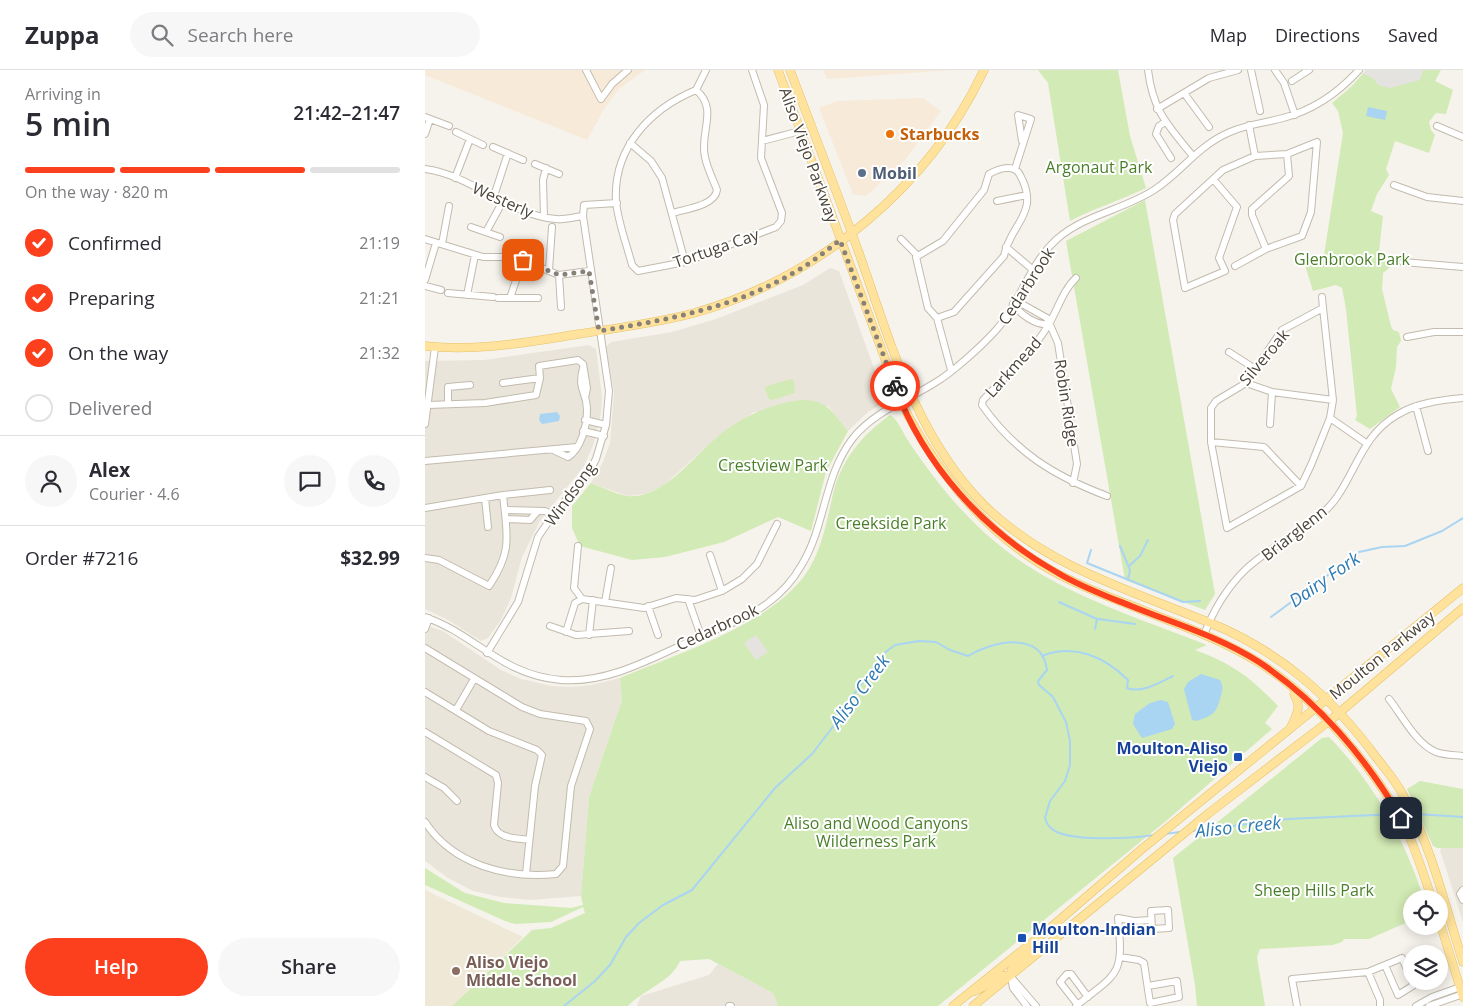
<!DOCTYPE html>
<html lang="en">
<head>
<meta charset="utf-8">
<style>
  :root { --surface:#fff; --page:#f7f7f7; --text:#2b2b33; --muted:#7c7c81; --line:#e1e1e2; --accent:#fc3f1d }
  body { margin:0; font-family:"Open Sans",sans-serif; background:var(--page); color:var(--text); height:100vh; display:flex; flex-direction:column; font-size:19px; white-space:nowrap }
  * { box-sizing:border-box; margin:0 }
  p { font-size:16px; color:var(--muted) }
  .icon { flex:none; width:28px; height:28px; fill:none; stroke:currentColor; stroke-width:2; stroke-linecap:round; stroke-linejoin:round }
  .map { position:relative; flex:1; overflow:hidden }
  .panel { display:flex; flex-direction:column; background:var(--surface); width:425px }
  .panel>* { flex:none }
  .tools { position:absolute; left:978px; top:820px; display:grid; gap:10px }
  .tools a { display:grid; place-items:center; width:45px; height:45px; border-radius:50%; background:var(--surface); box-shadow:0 2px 12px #0003; font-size:25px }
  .pin { position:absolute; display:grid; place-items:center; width:42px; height:42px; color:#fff; margin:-21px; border-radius:10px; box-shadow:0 2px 8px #0006 }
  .courier { position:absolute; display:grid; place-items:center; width:50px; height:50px; margin:-25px; border:4px solid #fc3f1d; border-radius:50%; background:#fff; color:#222; box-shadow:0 1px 6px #0007 }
  .headline em { font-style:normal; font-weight:600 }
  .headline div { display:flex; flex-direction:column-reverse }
  .headline { display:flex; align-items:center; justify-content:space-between; height:85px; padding:0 25px }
  h1 { font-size:32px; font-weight:600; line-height:38px }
  .bar { display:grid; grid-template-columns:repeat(4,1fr); gap:8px 5px; align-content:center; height:60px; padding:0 25px }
  .bar i { height:6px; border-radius:4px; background:var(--line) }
  .bar .current { background:var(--accent) }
  .bar p { grid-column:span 4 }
  .line { display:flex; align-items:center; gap:12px; padding:0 25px; border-top:1px solid var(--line) }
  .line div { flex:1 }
  .round { display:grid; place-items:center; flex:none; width:52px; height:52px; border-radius:26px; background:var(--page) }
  ol { padding:0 25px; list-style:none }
  li { display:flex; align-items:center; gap:15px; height:55px }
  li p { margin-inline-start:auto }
  li .icon { padding:5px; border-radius:50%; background:var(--accent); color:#fff; stroke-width:4 }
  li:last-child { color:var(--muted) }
  li i { width:28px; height:28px; border:2px solid var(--line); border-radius:50% }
  .action { display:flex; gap:10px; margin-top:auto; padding:10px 25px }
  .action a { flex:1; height:58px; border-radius:30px; background:var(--accent); color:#fff; font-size:20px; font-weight:600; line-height:58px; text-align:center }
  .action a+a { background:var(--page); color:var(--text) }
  header { display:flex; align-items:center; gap:30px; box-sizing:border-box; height:70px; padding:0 25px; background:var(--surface); border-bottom:1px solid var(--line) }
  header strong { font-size:24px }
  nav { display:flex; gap:28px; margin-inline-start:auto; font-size:18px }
  .search { width:350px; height:45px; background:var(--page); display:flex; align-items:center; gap:12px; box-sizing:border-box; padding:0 18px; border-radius:28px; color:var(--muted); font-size:19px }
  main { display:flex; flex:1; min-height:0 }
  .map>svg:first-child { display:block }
</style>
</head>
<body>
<header>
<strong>Zuppa</strong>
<div class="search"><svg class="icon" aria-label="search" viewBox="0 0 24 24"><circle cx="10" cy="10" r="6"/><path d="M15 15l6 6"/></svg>Search here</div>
<nav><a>Map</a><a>Directions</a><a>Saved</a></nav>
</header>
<main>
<section class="panel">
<div class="headline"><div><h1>5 min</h1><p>Arriving in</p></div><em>21:42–21:47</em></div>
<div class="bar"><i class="current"></i><i class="current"></i><i class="current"></i><i></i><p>On the way · 820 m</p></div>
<ol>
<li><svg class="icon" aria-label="check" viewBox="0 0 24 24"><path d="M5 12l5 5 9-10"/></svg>Confirmed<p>21:19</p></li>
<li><svg class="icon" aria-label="check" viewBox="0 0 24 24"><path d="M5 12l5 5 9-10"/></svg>Preparing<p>21:21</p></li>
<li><svg class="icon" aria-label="check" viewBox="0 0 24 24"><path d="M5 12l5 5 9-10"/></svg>On the way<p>21:32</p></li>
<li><i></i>Delivered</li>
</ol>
<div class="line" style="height:90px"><a class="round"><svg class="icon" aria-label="person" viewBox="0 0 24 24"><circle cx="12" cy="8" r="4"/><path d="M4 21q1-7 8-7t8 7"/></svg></a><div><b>Alex</b><p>Courier · 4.6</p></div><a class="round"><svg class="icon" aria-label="chat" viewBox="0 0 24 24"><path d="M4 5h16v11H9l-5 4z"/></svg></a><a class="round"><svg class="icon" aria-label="phone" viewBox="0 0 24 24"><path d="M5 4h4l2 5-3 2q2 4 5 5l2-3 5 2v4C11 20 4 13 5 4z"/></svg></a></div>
<div class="line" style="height:65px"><div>Order #7216</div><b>$32.99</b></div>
<div class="action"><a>Help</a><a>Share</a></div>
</section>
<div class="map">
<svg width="1038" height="936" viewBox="0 0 1038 936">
  <rect width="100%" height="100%" fill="#f6f3ec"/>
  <path fill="#eae5da" d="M405 198 414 201 459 326 458 333 443 342 423 361 403 336 329 342 292 367 237 417 220 424 202 426 166 413 178 392 185 373 189 323 181 277 186 272 247 262 291 249 378 215Z
    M164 275 171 279 177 326 176 343 169 373 159 396 115 451 97 487 86 528 76 550 63 568 56 571 23 550 0 539V291L59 290Z
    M0 555 18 561 76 600 96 609 127 616 147 617 166 615 195 608 197 630 164 727 156 826 105 830 75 827 48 821 23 808 0 791Z
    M1018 775 1038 776V853L1015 780Z
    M293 894 348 923 353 936H212L216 926 284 905Z"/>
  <path fill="#f7ead8" d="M0 0H220L194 19 179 39 162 70 0 5Z
    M398 0H527L402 9Z
    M498 28 516 41 480 90 441 126 428 124 394 38 412 31Z"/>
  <path fill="#efe8d6" d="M0 820 98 867 27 936H0Z"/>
  <path fill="#d2eab5" d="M613 0H693L705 66 721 118C696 130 670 138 645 151L623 13Z
    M941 0H1016L1010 11 1028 20 1021 44 1011 43 1004 52 1006 60 1010 65 1004 83 970 71 961 99 964 105 952 124 946 141 958 146 954 181 966 187 968 195 958 203 957 219 966 256 968 260 974 262 976 271 972 277 971 297 966 319 975 337 945 359 930 350 932 346 921 239 917 218 911 215 888 221 879 192 899 185 918 63 913 41 907 33 927 16Z
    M720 130 790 524 780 540 700 510 641 171Z
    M366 309 369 311 370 323 347 330 344 329 340 319 342 316Z
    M377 330C402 329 409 344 423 361L401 402 386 461 353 447 299 472 240 487 207 490 155 476 147 458V436L166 413C177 417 190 424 202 426 237 430 267 388 292 367 317 346 345 334 377 330Z
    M465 345C474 350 478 364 484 372 508 408 535 442 568 470 628 522 709 546 782 575L770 580C808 594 825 607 853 636L840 653 847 659 741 751 513 936H353L348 923 284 889 255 891C246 912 218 920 203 936H27L107 860 126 858 160 843 158 837 126 852 90 854 80 851 0 815V798L40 823 79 833 146 838 158 835 156 826 164 727 197 630 195 608C252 584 351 553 384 499 398 475 402 450 408 424 416 390 437 365 465 345Z
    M904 667C949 713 979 768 999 829H986L985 851 944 869H919L917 872 908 875 835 879 832 887 840 936H772L770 915 748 788 897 668Z
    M995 711 1038 719V778H1012L1008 776 982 719Z"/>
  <path fill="#e5e3e0" d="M941 0H998L995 10 965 18 953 15 948 8 938 4Z
    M331 565 343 582 331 590 319 573Z"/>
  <path fill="#a9d4f2" d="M943 37 962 41 960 50 941 46Z
    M132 342 135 346 134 351 117 354 114 350 115 344Z
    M776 604 795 610C799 617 797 622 795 629 791 644 787 646 771 651L767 650 759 619 763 612Z
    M736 630 743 632 750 654 747 659 717 668 708 654 710 644 725 633Z"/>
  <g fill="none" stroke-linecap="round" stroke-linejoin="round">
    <path stroke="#a9d4f2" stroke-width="2" d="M695 476 705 500 703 509
      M666 480 662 493 758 532 775 531
      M704 496 715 486 723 470
      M634 532 672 549 670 559
      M846 547 934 482 957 477 980 476 1017 461 1038 448
      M673 549 710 554
      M617 586C649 573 680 587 703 610L702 618C716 624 736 612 748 606
      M976 744H986
      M991 744 1038 747
      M767 761 863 749 971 744
      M739 764 755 762
      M139 936 170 911 185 895 201 867 214 853 238 835 267 820 350 718 387 684 417 645 427 627 458 584 470 575 494 571 511 572 525 580 543 586C566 572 617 559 622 600L613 611 614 615 628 627 641 652 645 671V695L640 711 625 731 620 748C621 751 623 756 626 758 640 773 709 768 730 765"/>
    <g stroke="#c2bbae" stroke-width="8">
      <path id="minor" d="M161 0 176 29 187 14 203 0
        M281 0 271 20C225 39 188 78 191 131 193 153 202 175 207 195L213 201 260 192 351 157 356 151 357 143 336 88 339 35 327 0
        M723 0C728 41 742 54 767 85
        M826 0 835 41
        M850 0 859 13 870 45
        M867 11 884 0
        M759 23 784 57
        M732 39 784 8 813 0
        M0 47 24 56
        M740 52 734 56 731 64 746 88
        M824 55 830 86
        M1012 56 1038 67
        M31 62 58 75
        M0 64 5 49
        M337 71 375 61
        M205 73 226 91 237 108 260 192
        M68 77 98 90
        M110 94 134 104
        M0 99C47 105 83 145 131 149 139 150 149 147 158 146
        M590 99 606 49 593 45 597 71
        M30 108 45 69
        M788 109 812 137 794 188 800 201 760 218 748 150 750 144 798 100 830 86 862 84 892 72 886 142 877 166 841 179 810 196
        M969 115 1002 127 1038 131
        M69 126 83 83
        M572 131 602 125
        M247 143C260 139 290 136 292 120 288 109 282 98 280 87 274 63 294 39 271 20
        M119 147 118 110 121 98
        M46 157 75 167
        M61 162 78 131
        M0 169 58 187H89L134 205 164 201
        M476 169 493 186
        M17 174 24 136
        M581 177 607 199
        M841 179 827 145V139L864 106 862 84
        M978 192 1038 197
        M124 200 127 157
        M134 205 136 237
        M651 208C638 220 633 239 624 254 607 283 581 306 558 330L557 335C590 382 629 406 682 426
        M0 210 11 173
        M0 216 16 220
        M23 223 68 227
        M42 225 50 185
        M897 227 898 238 908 330 905 348 886 395 876 416 802 458 786 372V338L791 331 821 313 857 260 898 238
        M73 228H113
        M85 228 98 190
        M588 234H597L622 248 633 273 652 394 648 413
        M588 234C595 244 611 256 624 254
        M512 248 529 242 579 186C585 154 616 143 595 105 589 93 573 99 564 104L559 120 518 171 491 187 503 238 512 248 526 300
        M982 267 1009 262H1038
        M804 282 832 300
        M78 313 115 308
        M821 313 847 322 908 330
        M23 334V317L45 315
        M3 335 60 333 111 325 115 308 114 296 153 290 158 294 162 318 160 328
        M991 336 1003 381
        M905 348 941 373
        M160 350 181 355
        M0 354 10 277
        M845 354 847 322
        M158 361 179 366
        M786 372 839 377 876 416
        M128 380 143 387C156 379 162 356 162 340 162 321 152 321 158 298
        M0 391 152 377
        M78 425 125 420
        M60 428 63 457
        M0 438 78 425C82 465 88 481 64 516L14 490 0 488
        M80 440 120 441 128 445
        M81 449 105 450 112 442
        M285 485 297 521
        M157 529 219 538 251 528 270 530 297 521 317 509 332 494 352 454
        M263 529 276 566
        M180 532 186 498
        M223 536 233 565
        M0 547C50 564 76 605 136 610 184 614 231 586 274 567 297 557 324 548 344 532 356 523 368 510 376 496 401 456 398 407 428 368 448 343 480 331 508 314 526 304 558 275 572 259 596 231 604 194 632 169 661 144 698 140 729 120 758 101 772 76 805 62 823 54 840 53 858 48 889 40 913 23 934 0
        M125 556 151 565 204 561
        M0 559 4 548
        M141 562 150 533 157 529 149 518 153 476
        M164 565 168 530
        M779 565C788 541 801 519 819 501 847 473 889 460 912 427 932 398 939 364 972 345 991 333 1016 330 1038 328
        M0 578 97 637 115 644 161 651 165 659 146 716 138 796 131 804C82 809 28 795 0 752
        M62 583 93 532 113 467 128 445 163 404 171 389 181 355 184 321 158 146 159 135 192 133
        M0 622 64 661 112 680 117 685 110 716 101 804
        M964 629C977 645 991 674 1011 682 1019 685 1029 685 1038 686
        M31 640 49 609
        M0 662 71 705 73 713 69 755C73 769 92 768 104 770
        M0 707 19 718 32 731
        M1038 820 1035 824 1038 830
        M743 840 744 858 727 859 726 841Z
        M695 887 714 890 719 893 725 933 754 927 752 911 723 916
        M960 895 973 925 989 915 987 911
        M943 902 955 930V936
        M585 906 611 936
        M586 907 588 918 602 936
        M652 934 635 912 642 904H646L663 927
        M304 936H306
        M651 936C693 902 699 907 693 848L709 851 726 850
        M872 936 867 909 943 902 977 888 986 909
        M991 936 1007 927 1038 916
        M1004 936 1038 924"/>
    </g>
    <g stroke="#e6c16a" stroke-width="9">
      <path id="major" d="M353 0 476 332C513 404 562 467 635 505 658 517 681 526 705 535 748 553 793 567 833 592 890 627 953 701 982 761 992 783 999 806 1007 829
        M365 0C388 61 412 122 434 183 465 271 491 367 559 435 621 496 704 520 783 552 853 580 906 626 951 687 960 699 971 711 978 725 1007 777 1020 836 1038 892
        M0 276C52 282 103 272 154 264 192 258 232 253 269 243 394 208 504 117 559 0
        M866 657C872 643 877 638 869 624
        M1014 850 1038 927
        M546 922C561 920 571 902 585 906L588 896 603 882
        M528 936 624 859 717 779 1038 518
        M548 936 784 743 908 648 1038 538"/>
    </g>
    <use href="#minor" stroke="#fff" stroke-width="6"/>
    <use href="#major" stroke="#ffe39c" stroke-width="8"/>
  </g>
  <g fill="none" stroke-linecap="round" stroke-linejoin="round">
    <path stroke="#878178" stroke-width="5" stroke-dasharray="0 9" d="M98 190 134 205 164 201 174 261C241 250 309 238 368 203 385 194 400 182 415 170L470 316"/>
    <path stroke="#fc3f1d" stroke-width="6" d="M470 316C499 396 560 462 633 503 656 517 681 526 706 536 748 553 795 567 834 592 893 631 941 688 976 748"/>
  </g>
  <circle fill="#e8710a" stroke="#fff" stroke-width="2" cx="465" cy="64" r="5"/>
  <circle fill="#5c6f8a" stroke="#fff" stroke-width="2" cx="437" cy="103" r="5"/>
  <g fill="#1a4fb4" stroke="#fff" stroke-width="2">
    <rect x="808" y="682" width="10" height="10" rx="2.5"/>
    <rect x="592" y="863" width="10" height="10" rx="2.5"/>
  </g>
  <circle fill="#8d6e63" stroke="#fff" stroke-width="2" cx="31" cy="901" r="5"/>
  <g text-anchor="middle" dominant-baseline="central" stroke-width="4" stroke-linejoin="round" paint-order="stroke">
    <g font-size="16" font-weight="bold" fill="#c56008" stroke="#fff" text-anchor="start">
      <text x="475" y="64">Starbucks</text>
    </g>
    <g font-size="16" fill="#4b4439" stroke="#fff">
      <text transform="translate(384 85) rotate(70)">Aliso Viejo Parkway</text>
      <text transform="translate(78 130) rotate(24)">Westerly</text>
      <text transform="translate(291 178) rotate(-19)">Tortuga Cay</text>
      <text transform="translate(601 216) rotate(-57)">Cedarbrook</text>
      <text transform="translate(839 287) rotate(-50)">Silveroak</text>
      <text transform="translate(588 297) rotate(-48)">Larkmead</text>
      <text transform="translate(642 333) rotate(81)">Robin Ridge</text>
      <text transform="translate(145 424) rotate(-54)">Windsong</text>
      <text transform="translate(869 463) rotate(-38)">Briarglenn</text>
      <text transform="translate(292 557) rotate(-25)">Cedarbrook</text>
      <text transform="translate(957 585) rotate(-39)">Moulton Parkway</text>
    </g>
    <g font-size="16" fill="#4a7f2a" stroke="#fff">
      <text x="674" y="97">Argonaut Park</text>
      <text x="927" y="189">Glenbrook Park</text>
      <text x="348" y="395">Crestview Park</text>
      <text x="466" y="453">Creekside Park</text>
      <text x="451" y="753">Aliso and Wood Canyons<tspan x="451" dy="18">Wilderness Park</tspan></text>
      <text x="889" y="820">Sheep Hills Park</text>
    </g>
    <g font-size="16" font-weight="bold" fill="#4e5e75" stroke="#fff" text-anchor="start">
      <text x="447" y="103">Mobil</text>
    </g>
    <g font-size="16" font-weight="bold" fill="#164399" stroke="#fff" text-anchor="end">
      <text x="803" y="678">Moulton-Aliso<tspan x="803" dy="18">Viejo</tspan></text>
      <text x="607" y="859" text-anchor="start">Moulton-Indian<tspan x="607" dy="18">Hill</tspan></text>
    </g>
    <g font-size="16" font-weight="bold" fill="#785e54" stroke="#fff" text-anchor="start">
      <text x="41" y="892">Aliso Viejo<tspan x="41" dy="18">Middle School</tspan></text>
    </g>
    <g font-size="18" font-style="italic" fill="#2e7ab2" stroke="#fff">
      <text transform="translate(899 509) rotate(-35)">Dairy Fork</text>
      <text transform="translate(434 621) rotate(-53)">Aliso Creek</text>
      <text transform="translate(813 756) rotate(-6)">Aliso Creek</text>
    </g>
  </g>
</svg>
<div class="tools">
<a><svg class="icon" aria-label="locate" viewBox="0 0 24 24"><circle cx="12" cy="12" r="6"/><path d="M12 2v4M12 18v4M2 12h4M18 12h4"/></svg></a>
<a><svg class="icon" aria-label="layers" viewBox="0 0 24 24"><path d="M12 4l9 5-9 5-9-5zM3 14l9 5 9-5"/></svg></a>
</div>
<div class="pin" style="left:98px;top:190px;background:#ea580c"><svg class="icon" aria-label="bag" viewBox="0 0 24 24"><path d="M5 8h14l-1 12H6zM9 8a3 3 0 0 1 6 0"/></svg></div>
<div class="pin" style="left:976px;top:748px;background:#1f2937"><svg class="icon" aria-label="home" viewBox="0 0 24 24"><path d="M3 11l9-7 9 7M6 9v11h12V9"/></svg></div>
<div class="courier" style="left:470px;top:316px"><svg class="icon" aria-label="bike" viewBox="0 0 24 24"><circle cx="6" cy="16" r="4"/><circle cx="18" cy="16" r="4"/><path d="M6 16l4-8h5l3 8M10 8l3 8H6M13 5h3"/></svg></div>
</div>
</main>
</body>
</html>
